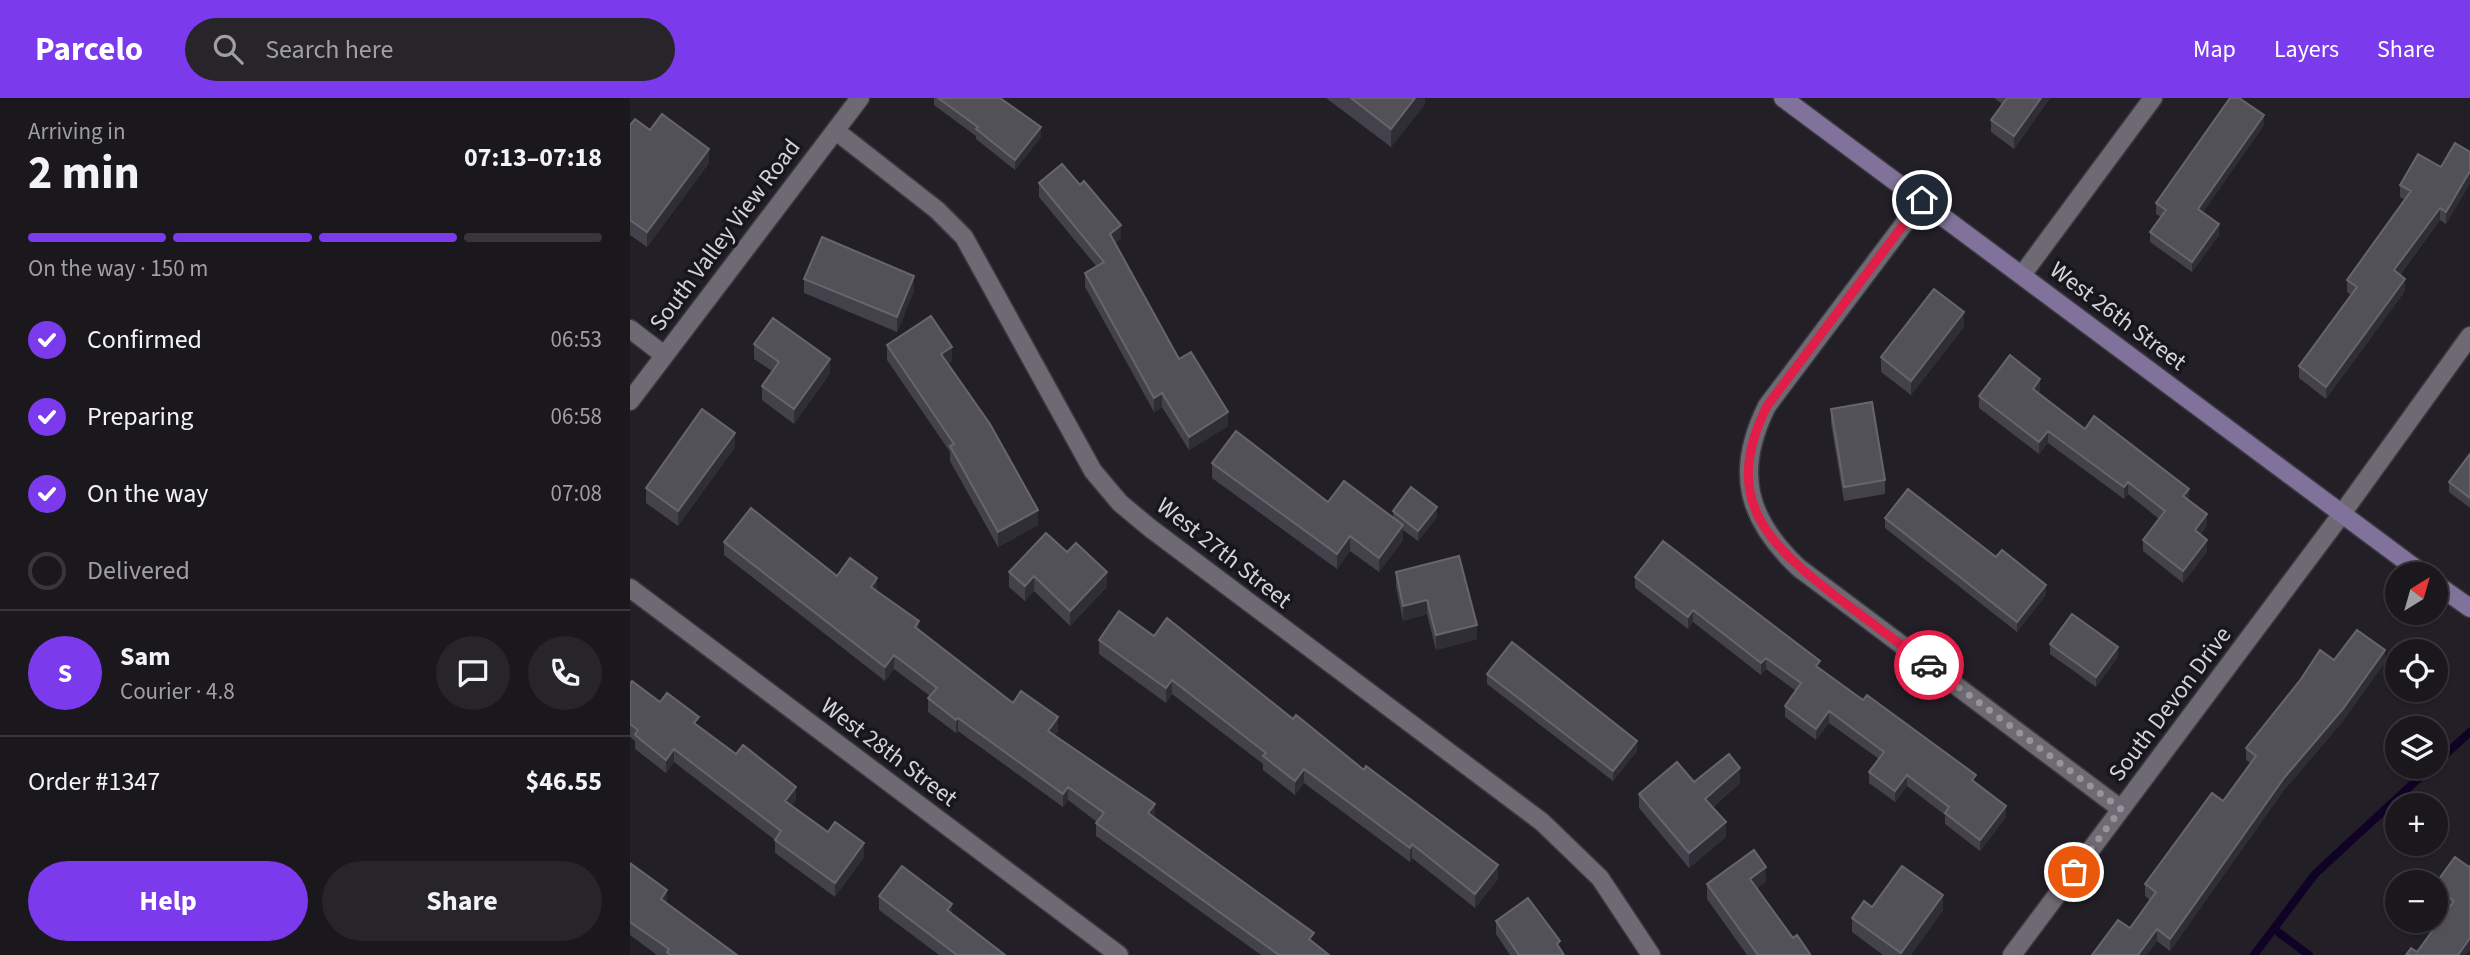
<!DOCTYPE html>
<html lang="en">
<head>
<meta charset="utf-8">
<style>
  :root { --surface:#1a171d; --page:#27242a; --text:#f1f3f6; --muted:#9f9fa4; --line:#38363b; --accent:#7c3aed }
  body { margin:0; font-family:"Source Sans 3",sans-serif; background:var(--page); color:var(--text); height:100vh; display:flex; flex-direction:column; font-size:26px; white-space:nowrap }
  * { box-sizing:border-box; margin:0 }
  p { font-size:23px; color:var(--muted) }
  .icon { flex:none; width:38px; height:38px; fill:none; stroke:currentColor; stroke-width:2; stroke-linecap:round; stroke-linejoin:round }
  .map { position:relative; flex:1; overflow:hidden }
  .details { display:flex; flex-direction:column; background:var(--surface); width:630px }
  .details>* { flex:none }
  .needle { width:46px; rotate:37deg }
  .controls { position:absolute; left:1755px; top:464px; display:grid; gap:14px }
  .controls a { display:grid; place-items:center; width:63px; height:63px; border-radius:50%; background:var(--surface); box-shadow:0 2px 5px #0004,0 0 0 2px var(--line); font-size:35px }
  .pin { position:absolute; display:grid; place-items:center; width:60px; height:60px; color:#fff; margin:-30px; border:4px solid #fff; border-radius:50%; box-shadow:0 2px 7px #0007 }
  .courier { position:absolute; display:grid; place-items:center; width:70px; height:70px; margin:-35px; border:5px solid #e11d48; border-radius:50%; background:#fff; color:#222; box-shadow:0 2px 9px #0007 }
  .overview em { font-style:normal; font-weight:700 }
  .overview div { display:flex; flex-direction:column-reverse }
  .overview { display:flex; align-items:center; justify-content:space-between; height:119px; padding:0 28px }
  h1 { font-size:46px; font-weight:700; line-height:52px }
  .bar { display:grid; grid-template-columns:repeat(4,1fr); gap:10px 7px; align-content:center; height:84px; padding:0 28px }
  .bar i { height:9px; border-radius:5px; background:var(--line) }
  .bar .selected { background:var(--accent) }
  .bar p { grid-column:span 4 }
  .line { display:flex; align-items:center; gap:18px; padding:0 28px; border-top:2px solid var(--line) }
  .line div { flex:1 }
  .round { display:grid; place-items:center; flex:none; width:74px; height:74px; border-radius:37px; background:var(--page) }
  ol { padding:0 28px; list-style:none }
  li { display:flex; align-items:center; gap:21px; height:77px }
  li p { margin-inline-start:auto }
  li .icon { padding:7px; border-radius:50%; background:var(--accent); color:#fff; stroke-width:4 }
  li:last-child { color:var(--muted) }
  li i { width:38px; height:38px; border:4px solid var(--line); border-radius:50% }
  .primary-button { display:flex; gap:14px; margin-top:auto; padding:14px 28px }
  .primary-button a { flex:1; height:80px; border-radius:42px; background:var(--accent); color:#fff; font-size:28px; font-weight:700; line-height:80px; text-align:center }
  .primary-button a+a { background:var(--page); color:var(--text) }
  header { display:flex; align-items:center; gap:42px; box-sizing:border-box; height:98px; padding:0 35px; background:var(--accent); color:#fff }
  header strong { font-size:33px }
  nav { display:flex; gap:38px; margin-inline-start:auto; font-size:24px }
  .search { width:490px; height:63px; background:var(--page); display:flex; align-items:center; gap:18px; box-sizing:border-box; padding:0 24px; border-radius:38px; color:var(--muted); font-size:26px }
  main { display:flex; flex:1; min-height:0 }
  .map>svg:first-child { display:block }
</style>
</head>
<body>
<header>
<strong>Parcelo</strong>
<div class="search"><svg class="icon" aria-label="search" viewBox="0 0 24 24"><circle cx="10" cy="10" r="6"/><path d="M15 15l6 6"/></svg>Search here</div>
<nav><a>Map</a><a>Layers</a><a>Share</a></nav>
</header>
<main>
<section class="details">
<div class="overview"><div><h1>2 min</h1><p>Arriving in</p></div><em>07:13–07:18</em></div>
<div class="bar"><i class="selected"></i><i class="selected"></i><i class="selected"></i><i></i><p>On the way · 150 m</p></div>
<ol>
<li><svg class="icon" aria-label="check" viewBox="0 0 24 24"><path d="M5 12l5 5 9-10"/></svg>Confirmed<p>06:53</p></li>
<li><svg class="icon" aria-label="check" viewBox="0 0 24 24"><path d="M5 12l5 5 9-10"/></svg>Preparing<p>06:58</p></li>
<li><svg class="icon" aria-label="check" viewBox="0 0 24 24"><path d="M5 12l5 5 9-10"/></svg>On the way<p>07:08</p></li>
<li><i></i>Delivered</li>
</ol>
<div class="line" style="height:126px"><b class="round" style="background:var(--accent);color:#fff">S</b><div><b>Sam</b><p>Courier · 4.8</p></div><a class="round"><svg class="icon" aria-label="chat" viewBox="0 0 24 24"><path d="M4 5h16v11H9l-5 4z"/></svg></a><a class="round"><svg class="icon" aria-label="phone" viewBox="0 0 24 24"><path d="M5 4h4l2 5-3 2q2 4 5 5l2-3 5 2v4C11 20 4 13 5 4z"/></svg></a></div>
<div class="line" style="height:91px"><div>Order #1347</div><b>$46.55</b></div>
<div class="primary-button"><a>Help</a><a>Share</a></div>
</section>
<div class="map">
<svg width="1840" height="857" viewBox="0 0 1840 857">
  <rect width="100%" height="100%" fill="#221f27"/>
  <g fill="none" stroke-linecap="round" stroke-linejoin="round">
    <path stroke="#100224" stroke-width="8" d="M1806 665 1840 634
      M1644 831 1679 857
      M1624 857 1685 776 1802 668"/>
    <g stroke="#3b3940" stroke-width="21">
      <path id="minor" d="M206 33 307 112 334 139 463 373 490 405 520 430 912 724 970 780 1021 857
        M1292 102 1137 308C1104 374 1117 421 1169 470L1491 711
        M1392 177 1523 0
        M0 231 34 257
        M0 490 489 857
        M1382 857 1711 417 1840 238"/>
    </g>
    <g stroke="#3b3940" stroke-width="21">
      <path id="tertiary" d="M0 303 230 0"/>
    </g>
    <g stroke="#3b3940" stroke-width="21">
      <path id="secondary" d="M1153 0 1793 476
        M1806 486 1840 510"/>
    </g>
    <use href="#minor" stroke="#6d6a73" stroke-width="18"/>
    <use href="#tertiary" stroke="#6d6a73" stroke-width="18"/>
    <use href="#secondary" stroke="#80729a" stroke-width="18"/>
  </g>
  <path fill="#434149" d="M304 0H370L411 39 385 72 346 41V38L304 7Z
    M696 0H795V6L761 49Z
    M1364 0H1420L1384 51 1361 34V22L1372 6Z
    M0 27 20 32 79 65 17 149 0 137Z
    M1634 27 1573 114 1589 137 1562 174 1520 144V134L1531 119 1526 116V105Z
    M1840 54V85L1816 126 1810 122 1770 177 1775 193 1696 301 1669 280V268L1721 197 1717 194V182L1775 102 1770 99V87L1811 69Z
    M409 85 491 140 485 145 549 261 598 328 559 352 532 309 524 314 455 189V175L467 169 409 99Z
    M174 181 284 193 267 234 174 195Z
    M1334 229 1281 297 1251 274V259Z
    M124 246 200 275 164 326 132 302V288L142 273 124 261Z
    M257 247 322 263 318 266 408 427 368 449 320 363V354L257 262Z
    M1410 293 1408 295 1455 331 1559 402 1577 428 1570 437 1577 454 1553 485 1513 453V442L1529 421 1498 396 1494 401 1418 345 1409 356 1349 310V298Z
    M1201 311 1255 382V396L1214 403 1201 326Z
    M105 349 48 428 16 405V390Z
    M1840 356V410L1819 394V384Z
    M582 365 698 404 763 420V413L807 419 788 443 773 432V442L749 474 720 453 707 471 582 380Z
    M1255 420 1366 459 1416 497 1387 534 1255 430Z
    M94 444 207 478 247 493 289 533 383 605 428 633 425 637 524 719 699 857H631L466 738V725L467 724 438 702 433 709 328 633 326 635 298 614V600L300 598 264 571 255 583 94 457Z
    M437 454 477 489 440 528 404 493 395 503 379 489V474Z
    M766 474 847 541 806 552 797 516 773 523 766 489Z
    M1005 479 1190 571 1346 685 1376 719 1350 753 1315 726V717L1277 688 1265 704 1239 685V674L1249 661 1199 625 1186 642 1155 619V608L1166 593 1136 571 1131 577 1063 524 1058 531 1005 490Z
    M524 538 663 621 868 781 845 810 782 760 780 764 674 685 665 697 633 672V666L542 596 536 605 469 556V542Z
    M1420 546 1488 559 1466 589 1420 556Z
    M1704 562 1755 564 1713 623 1654 692 1540 853 1527 843 1517 857H1462L1500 830 1520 802 1515 798V786L1593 703 1620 665 1616 662V650Z
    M857 576 1007 653 983 683 857 586Z
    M0 586 69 628 166 702 162 707 234 759 205 799 145 755V742L44 664 36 675 5 651V643L0 639Z
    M1064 684 1110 685 1083 709 1096 739 1059 770 1009 710V696Z
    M0 765 37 805 107 857H27L0 837Z
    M1839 769 1840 852 1787 854 1819 811 1806 801V785Z
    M1136 784 1127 790 1163 840 1180 857H1117L1077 801V786Z
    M249 798 322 816 375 857H309L249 812Z
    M1242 809 1313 812 1281 857H1253L1222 834V820Z
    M866 823 930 851 934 857H880L866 836Z"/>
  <path fill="#2f2d35" d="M785 0H795V6L761 49V31Z
    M1411 0H1420L1384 51V38Z
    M1634 17V27L1568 121V111Z
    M411 29V39L385 72V62Z
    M79 51V65L17 149V134Z
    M1840 73V85L1816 126V114Z
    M1810 110V122L1764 184V172Z
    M1589 126V137L1562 174V164Z
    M491 127V140L480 149V136Z
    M284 178V193L267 234V219Z
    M1775 181V193L1696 301V289Z
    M1334 214V229L1281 297V283Z
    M322 249V263L311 271V256Z
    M200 261V275L164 326V311Z
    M1410 281V293L1403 303V291Z
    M532 295V309L524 314V300Z
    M598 314V328L559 352V339Z
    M1418 333V345L1409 356V344Z
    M105 335V349L48 428V413Z
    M1498 384V396L1494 401V389Z
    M1559 391V403L1553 398Z
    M807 409V419L788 443V433Z
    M408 412V427L368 449V434Z
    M1577 416V428L1565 444V432Z
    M773 427V442L749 474V460Z
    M720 438V453L707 471V456Z
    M1577 442V454L1553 485V473Z
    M477 474V489L440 528V513Z
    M404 478V493L395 503V488Z
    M247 480V493L241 489Z
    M1416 487V497L1387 534V524Z
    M797 502V516L773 523V508Z
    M1063 512V524L1058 531V519Z
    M289 523V536L285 529Z
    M847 527V541L806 552V537Z
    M1488 549V559L1466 589V579Z
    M1755 552V564L1713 623 1654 692 1540 853V841L1654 680Z
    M264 557V571L255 583V569Z
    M1136 560V571L1131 577V565Z
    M542 582V596L536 605V590Z
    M1199 613V625L1186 642V631Z
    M428 619V633L418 646V633Z
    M328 620V633L326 635V622Z
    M1007 643V653L983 683V673Z
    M44 651V664L36 675V662Z
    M1110 670V685L1075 715V701Z
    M674 671V685L665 697V683Z
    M1277 677V688L1265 704V693Z
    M166 689V702L155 716V703Z
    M438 689V702L433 709V696Z
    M525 706V719L518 715Z
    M1376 708V719L1350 753V742Z
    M1096 724V739L1059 770V755Z
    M234 745V759L205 799V785Z
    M782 746V760L780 764V750Z
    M868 767V781L845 810V796Z
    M1136 769V784L1120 795V781Z
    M37 792V806L31 801Z
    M1313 797V812L1281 857H1271V855Z
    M322 806V819L317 812Z
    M1527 831V843L1517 857H1508Z
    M1840 840V852L1836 857H1828Z"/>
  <path fill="#535158" stroke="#67656c" stroke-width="2" d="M308 0H370L411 29 385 62 346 31 348 29Z
    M721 0H785L761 31Z
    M1377 0H1411L1384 38 1361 22Z
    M1600 0H1609L1634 17 1568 111 1589 126 1562 164 1520 134 1536 112 1526 105Z
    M32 16 79 51 17 134 0 122V27L5 21 20 32Z
    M1825 45 1840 54V73L1816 114 1810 110 1764 172 1775 181 1696 289 1669 268 1727 189 1717 182 1781 93 1770 87 1788 56 1811 69Z
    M432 66 450 87 454 83 491 127 480 136 549 261 561 254 598 314 559 339 532 295 524 300 455 175 474 164 409 85Z
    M192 139 284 178 267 219 174 181Z
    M1304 191 1334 214 1281 283 1251 259Z
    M301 218 322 249 311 256 360 326 408 412 368 434 320 348 324 346 257 247Z
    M143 220 200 261 164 311 132 288 149 264 124 246Z
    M1380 257 1410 281 1403 291 1455 331 1464 318 1559 391 1553 398 1577 416 1565 432 1577 442 1553 473 1513 442 1535 413 1498 384 1494 389 1418 333 1409 344 1349 298Z
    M1242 304 1255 382 1214 389 1201 311Z
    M72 311 105 335 48 413 16 390Z
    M606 333 698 404 714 383 773 427 749 460 720 438 707 456 582 365Z
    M1840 356V400L1819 384Z
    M781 389 807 409 788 433 763 413Z
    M1278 391 1366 459 1372 452 1416 487 1387 524 1255 420Z
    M121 410 207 478 220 460 247 480 241 489 289 523 285 529 383 605 391 593 428 619 418 633 525 706 518 715 684 835 679 841 699 857H649L466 725 474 715 438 689 433 696 328 620 326 622 298 600 307 590 264 557 255 569 94 444Z
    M416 435 437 454 446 445 477 474 440 513 404 478 395 488 379 474Z
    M1033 443 1190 563 1186 568 1233 602 1237 597 1346 677 1342 682 1376 708 1350 742 1315 715 1319 709 1277 677 1265 693 1239 674 1254 654 1199 613 1186 631 1155 608 1171 585 1136 560 1131 565 1063 512 1058 519 1005 479Z
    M829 458 847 527 806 537 797 502 773 508 766 474Z
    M489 513 524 538 537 520 663 621 666 617 734 672 736 668 868 767 845 796 782 746 780 750 674 671 665 683 633 658 636 655 542 582 536 590 469 542Z
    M1442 516 1488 549 1466 579 1420 546Z
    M1727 532 1755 552 1713 611 1654 680 1540 841 1527 831 1508 857H1462L1488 822 1500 830 1526 794 1515 786 1582 695 1593 703 1626 658 1616 650 1671 581 1690 552 1704 562Z
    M882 544 1007 643 983 673 857 576Z
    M2 583 30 604 37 595 69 619 64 625 106 656 113 647 166 689 155 703 198 734 205 724 234 745 205 785 145 742 151 733 44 651 36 662 5 637 8 632 0 626V586Z
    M1099 656 1110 670 1075 701 1096 724 1059 755 1009 696 1047 664 1064 684Z
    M1124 752 1136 769 1120 781 1163 840 1167 837 1180 856 1178 857H1128L1077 786Z
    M1825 759 1839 769 1840 768V840L1828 857H1776L1781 850 1787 854 1824 803 1806 790V785Z
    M0 765 37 792 31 801 107 857H40L37 854 39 851 0 824Z
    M272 768 322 806 317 812 375 857H327L249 798Z
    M1272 768 1313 797 1271 855 1222 820 1234 803 1242 809Z
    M898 800 930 843 927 846 934 857H889L866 823Z"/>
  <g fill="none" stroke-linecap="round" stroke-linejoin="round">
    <path stroke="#96949a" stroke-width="7" stroke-dasharray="0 12.6" d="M1299 567 1491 711 1444 774"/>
    <path stroke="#e11d48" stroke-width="9" d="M1292 102 1137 308C1091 401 1136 445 1208 500 1238 522 1268 545 1299 567"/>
  </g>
  <g text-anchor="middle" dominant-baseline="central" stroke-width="7" stroke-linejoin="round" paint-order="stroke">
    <g font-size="24" fill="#d4d3d8" stroke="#18161d">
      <text transform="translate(95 137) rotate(-53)">South Valley View Road</text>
      <text transform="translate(1488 218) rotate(37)">West 26th Street</text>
      <text transform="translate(594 455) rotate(38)">West 27th Street</text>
      <text transform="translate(1540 606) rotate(-53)">South Devon Drive</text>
      <text transform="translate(259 654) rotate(37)">West 28th Street</text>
    </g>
  </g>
</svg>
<div class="controls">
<a><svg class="needle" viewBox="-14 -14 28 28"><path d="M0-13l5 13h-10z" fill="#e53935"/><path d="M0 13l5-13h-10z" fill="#9f9fa4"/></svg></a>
<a><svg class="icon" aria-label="locate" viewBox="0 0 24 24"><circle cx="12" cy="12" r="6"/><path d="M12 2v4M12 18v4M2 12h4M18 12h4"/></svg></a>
<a><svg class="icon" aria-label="layers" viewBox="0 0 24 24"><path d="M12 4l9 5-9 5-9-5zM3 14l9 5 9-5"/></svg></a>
<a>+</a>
<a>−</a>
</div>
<div class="pin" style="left:1444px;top:774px;background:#ea580c"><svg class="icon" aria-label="bag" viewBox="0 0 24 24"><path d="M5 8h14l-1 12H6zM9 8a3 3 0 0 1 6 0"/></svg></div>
<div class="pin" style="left:1292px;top:102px;background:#1f2937"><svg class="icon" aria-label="home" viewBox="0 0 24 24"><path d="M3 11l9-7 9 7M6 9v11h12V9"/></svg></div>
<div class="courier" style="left:1299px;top:567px"><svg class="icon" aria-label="car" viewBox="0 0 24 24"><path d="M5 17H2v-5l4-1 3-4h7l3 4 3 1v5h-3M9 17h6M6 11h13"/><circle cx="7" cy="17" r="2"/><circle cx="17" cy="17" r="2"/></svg></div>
</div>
</main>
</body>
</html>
